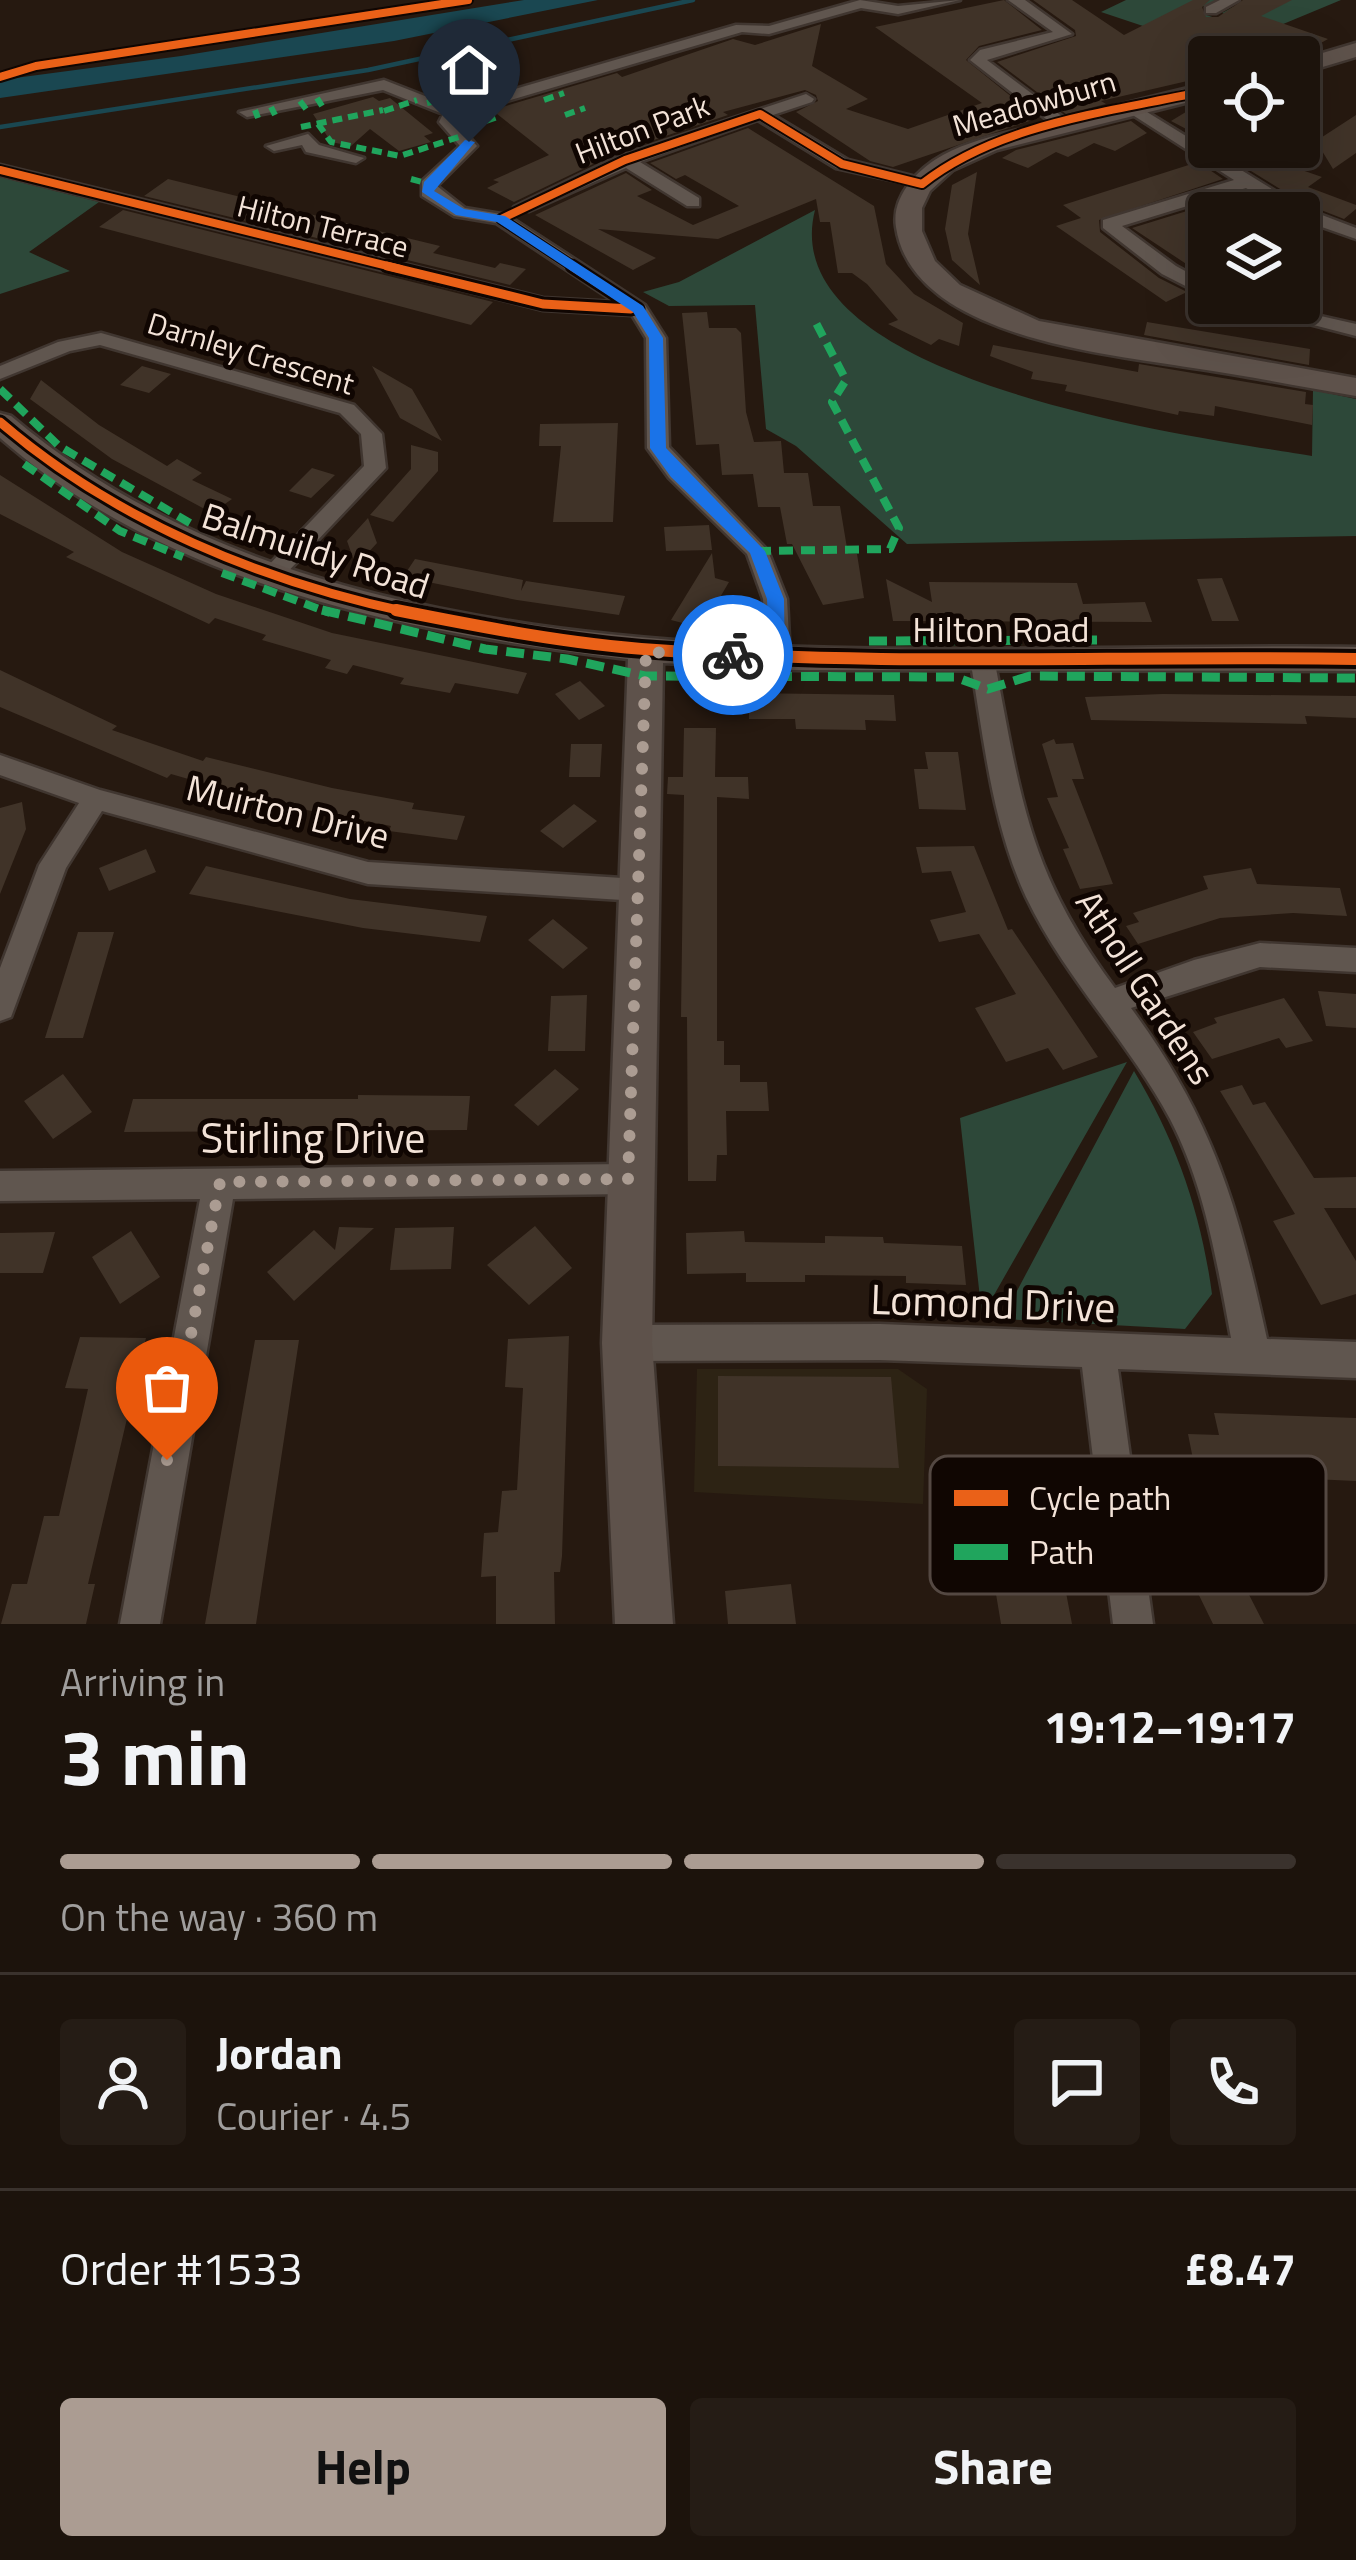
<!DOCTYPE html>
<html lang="en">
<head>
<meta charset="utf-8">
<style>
  :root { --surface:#1c130c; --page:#251c15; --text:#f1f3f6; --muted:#a09e9d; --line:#3a322d; --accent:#ab9c92 }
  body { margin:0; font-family:"Titillium Web",sans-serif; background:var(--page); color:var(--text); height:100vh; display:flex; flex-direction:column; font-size:45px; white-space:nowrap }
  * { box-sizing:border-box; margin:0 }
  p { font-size:39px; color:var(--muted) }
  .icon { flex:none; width:66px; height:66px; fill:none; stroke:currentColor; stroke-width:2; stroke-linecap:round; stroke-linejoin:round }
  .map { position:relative; height:1624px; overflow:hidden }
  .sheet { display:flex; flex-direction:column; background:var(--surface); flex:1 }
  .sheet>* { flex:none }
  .fabs { position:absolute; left:1188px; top:36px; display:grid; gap:24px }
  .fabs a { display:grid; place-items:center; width:132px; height:132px; border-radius:12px; background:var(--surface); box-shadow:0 12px 48px #0002,0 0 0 3px var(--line); font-size:60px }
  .pin { position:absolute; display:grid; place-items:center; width:102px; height:102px; color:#fff; margin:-123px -51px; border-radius:50% 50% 50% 0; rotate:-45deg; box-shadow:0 0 12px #0007 }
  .pin .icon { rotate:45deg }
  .courier { position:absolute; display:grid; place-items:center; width:120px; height:120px; margin:-60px; border:9px solid #1a73e8; border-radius:50%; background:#fff; color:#222; box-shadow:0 3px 15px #0007 }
  .head em { font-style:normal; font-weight:700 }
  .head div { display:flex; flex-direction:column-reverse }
  .head { display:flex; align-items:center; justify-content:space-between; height:204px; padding:0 60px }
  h1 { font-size:78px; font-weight:700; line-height:90px }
  .bar { display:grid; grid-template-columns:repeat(4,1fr); gap:18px 12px; align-content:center; height:144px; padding:0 60px }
  .bar i { height:15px; border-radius:9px; background:var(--line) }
  .bar .on { background:var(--accent) }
  .bar p { grid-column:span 4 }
  .line { display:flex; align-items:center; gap:30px; padding:0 60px; border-top:3px solid var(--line) }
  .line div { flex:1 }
  .round { display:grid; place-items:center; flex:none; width:126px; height:126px; border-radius:12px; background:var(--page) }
  .action { display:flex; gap:24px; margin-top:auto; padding:24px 60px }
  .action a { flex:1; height:138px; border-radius:12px; background:var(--accent); color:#111; font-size:48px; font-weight:700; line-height:138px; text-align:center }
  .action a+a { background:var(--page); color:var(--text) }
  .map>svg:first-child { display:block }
</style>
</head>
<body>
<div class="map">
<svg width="1356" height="1624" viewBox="0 0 1356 1624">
  <rect width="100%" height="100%" fill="#261910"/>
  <path fill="#2d2314" d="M697 1369H898L927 1389 923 1504 694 1492Z"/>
  <path fill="#2d4839" d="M1126 0H1218L1205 6 1183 7 1221 20 1229 15 1222 13 1247 0H1341L1257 35 1191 42 1101 12Z
    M0 177 99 202 29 252 70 271 0 294Z
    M815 210C771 383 1204 438 1312 456L1313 390 1356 399V536L907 544 796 446 766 429 755 305 669 306 643 292 679 282Z
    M1127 1062 982 1316 960 1118Z
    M1134 1071C1176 1141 1201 1212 1212 1294L1185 1329 1002 1319Z"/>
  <path fill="#1a4751" d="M524 0H598L394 41 0 98V80L181 56Z"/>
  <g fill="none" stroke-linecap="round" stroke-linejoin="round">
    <path stroke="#1a4751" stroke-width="4.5" d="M0 127 368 70 693 0"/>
  </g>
  <path fill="#403328" d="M1004 0 1042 30 979 46 966 60 1038 118 893 167 870 161 796 112 818 101 816 95 805 90 723 112 728 115 618 152 514 202 487 188 499 182 493 180 549 155 492 110 617 73 622 77 733 39 755 45 821 24 812 66 868 99 846 109 908 129 982 103 875 27Z
    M1033 0H1072L1124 35 1193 0H1210L1202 7 1206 17H1218L1243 0H1292L1261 16 1328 39 1296 57H1209V76L1101 101 1106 104 1066 114 997 62 1076 36 1075 30Z
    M373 97 379 101 390 98 433 133 424 136 431 142 399 151 370 129 351 146 331 142 313 114Z
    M1209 102V141L1171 121 1199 104Z
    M1356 115V153L1333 169 1316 141Z
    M1131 121 1147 133 1115 151 1094 143 1068 157 1056 152 1028 168 1002 158 1016 150Z
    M748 128 874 206 886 264 914 294 963 323 959 346 939 339 931 345 888 324 898 320 867 284 852 273H838L830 222H820L816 199 718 239 598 229 656 258 633 270 535 215 626 173 652 190 637 196 693 225 739 206 685 175 676 179 650 163Z
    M1244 150 1322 177 1308 187 1356 205V209L1344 219 1303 203 1225 155Z
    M1198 162 1223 179 1099 220 1100 232 1159 278 1187 292 1166 302 1056 226 1081 218 1063 205Z
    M977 172 968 234 980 285 952 260 945 229 952 185Z
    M168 179 358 226 346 238 366 228 440 246 433 253 495 268 500 263 526 269 510 285 144 196Z
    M1245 193 1278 213H1209V279L1132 228Z
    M123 210 493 302 471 325 99 227Z
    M707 312 709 328H736L741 333 746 412 754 442 781 441 784 473H808L813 506H840L848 554H857L864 598 823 605 792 544H787L780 507H758L753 474 722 475 719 444 696 445 682 313Z
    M1147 322 1310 349 1309 365 1144 335Z
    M993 345 1138 372 1139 364 1306 392 1305 404 1313 405 1312 425 1215 406 1214 416 1179 411 1178 415 1065 391 1067 385 1031 379 1033 372 990 356Z
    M142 366 171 374 149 393 120 385Z
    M372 366 412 389 442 441 400 418Z
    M41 380 99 425 167 466 177 459 202 473 192 480 232 499 212 513 112 459 30 399Z
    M618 423 613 522H553L561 446H539L540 424Z
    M411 445 438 452V471L393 522 370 515 411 469Z
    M312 468 335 475 311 498 289 491Z
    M0 475 122 552 216 594 332 633 527 673 518 694 455 683 450 693 400 684 404 678 353 665 347 674 325 668 331 660 262 640 266 635 215 618 209 624 66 557 74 552 0 514Z
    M368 518 377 543 356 566 347 541Z
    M709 525 712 550 666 551 664 527Z
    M712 553 715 578 729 582 702 628 671 620Z
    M415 559 523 580 521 591 526 581 625 596 619 615 517 600 403 577Z
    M1222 578 1239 621H1212L1197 579Z
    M886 579 932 602 929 582 1077 583 1083 604 1145 602 1152 622 893 621Z
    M0 670 117 726 112 730 203 761 206 757 332 788 414 803 412 809 465 816 457 840 389 831 391 826 275 804 171 774 167 778 0 707Z
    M580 681 605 706 579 720 555 694Z
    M749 693 894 695 896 721 865 720 866 730 796 729 795 719H749Z
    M1163 694 1356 696V718L1305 716 1307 724 1091 720 1085 697Z
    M684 728H716L715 777H748L749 799 717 797V1041H724V1065H740V1082H767L769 1111H726L727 1155H717L716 1181H688L687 1017H681L684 795 667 794 668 777H683Z
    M1054 739 1056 744 1073 743 1084 779H1072L1113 884 1080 889 1063 849 1069 848 1047 798 1058 797 1042 744Z
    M571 744H602L600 777H569Z
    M925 752H958L966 810 919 809 914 769H928Z
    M22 802 26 829 0 894V808Z
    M574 804 597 821 563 848 540 831Z
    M974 846 1008 930 1012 929 1098 1057 1063 1070 1048 1048 1006 1062 975 1008 1016 994 979 934 939 942 930 920 966 912 951 871 922 873 916 847Z
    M146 849 156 872 109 891 99 868Z
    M206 866 350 899 487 916 480 942 363 928 189 894Z
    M1251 868 1257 884 1340 888 1347 916 1293 913 1220 918 1138 944 1126 926 1139 922 1133 913 1208 889 1203 876Z
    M553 919 588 948 563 969 528 940Z
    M78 932H114L83 1038H45Z
    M1318 991 1356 994V1028L1326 1026Z
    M587 995 585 1051H548L551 996Z
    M1284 998 1313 1041 1286 1048 1279 1038 1212 1059 1193 1032 1217 1023 1214 1018Z
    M555 1069 579 1089 538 1126 514 1105Z
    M63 1074 92 1112 53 1139 24 1101Z
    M1242 1085 1253 1105 1265 1102 1314 1178 1356 1177V1208H1324L1356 1261V1294L1321 1305 1273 1221 1295 1214 1220 1091Z
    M358 1095 470 1096 467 1130 124 1132 133 1099H358Z
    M535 1226 572 1268 529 1305 487 1265Z
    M339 1227 374 1228 294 1301 267 1272 314 1230 335 1250Z
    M454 1227 451 1269 390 1270 395 1228Z
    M131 1231 160 1277 120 1304 92 1257Z
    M744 1231 745 1242 825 1243V1236L883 1237 884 1243 962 1246 966 1285 906 1283V1276L805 1275V1282H746V1273L687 1274 686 1233Z
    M55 1232 43 1273H0V1233Z
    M569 1336 562 1556 560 1572H554L555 1624H496V1576L481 1577 484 1533 498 1532 502 1491 517 1490 523 1388 505 1387 508 1339Z
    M80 1337 146 1338 88 1584H95L86 1624H1L12 1584H27L44 1516H59L88 1389 65 1388Z
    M255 1340H299L256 1624H205Z
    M718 1376 891 1377 899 1468 718 1466Z
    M1214 1413 1356 1418V1481L1312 1479 1309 1467 1194 1464 1188 1434 1219 1435Z
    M1204 1507 1264 1624H1213L1176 1548 1189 1543 1176 1516Z
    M1060 1561 1072 1624H1001L991 1564Z
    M791 1584 796 1624H728L725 1591Z"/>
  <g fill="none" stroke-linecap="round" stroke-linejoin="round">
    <g stroke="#403630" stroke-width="5">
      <path id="street" d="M860 0 898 6 960 0 898 14 861 8 769 34 742 32 459 115 455 121 477 146 437 186 465 208 507 215 645 305 666 338 669 447 768 551 787 599 790 657 778 666 766 657 763 599 747 554 669 478 647 448 646 338 632 315 543 310 0 175V165L543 298 615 302 496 223 454 216 422 196V181L460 146 439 122 443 114 383 90 247 117 239 112 384 80 453 107 736 25 769 26Z
        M1008 0H1025L1072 34 987 60 1071 123V129H1059L970 60 980 50 1053 32Z
        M1220 0H1239L1216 13H1206V7Z
        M806 94 814 99 812 102 773 115 848 160 928 180V188L836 168 758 120 640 162 699 198V206H687L626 168 529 211 514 207 619 156Z
        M1134 104 1301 207 1356 228V239L1299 219V213H1286L1246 188 1122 226 1176 266 1209 284V298L1162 274 1103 228V220L1234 180 1128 112V106Z
        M308 134 319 145 364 158 356 163 306 152 302 145 274 151 266 146Z
        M1228 303H1263L1356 324V336Z
        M101 333 354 405 382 434 386 468 280 580H264L260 575 264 570 364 466 361 434 340 413 100 345 70 351 0 379V366L58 342Z
        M982 649 994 658C1021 797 1027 870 1115 988L1194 960 1260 943 1356 948V972L1260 967 1131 1008C1213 1119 1238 1206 1267 1339L1356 1342V1378L1118 1369 1153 1624H1113L1082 1367 880 1360 627 1361 615 1355 609 1343 615 1331 627 1325 880 1324 1231 1338C1217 1264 1205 1186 1170 1119 1128 1041 1064 977 1026 897 991 821 984 739 970 658Z
        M0 755 100 790 368 862 638 879 648 882 652 890 648 898 638 901 368 884 102 811 66 868 11 1017 0 1021V968L39 865 79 803 0 775Z
        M628 1164 640 1168 644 1179 640 1190 628 1194 233 1199 160 1624H120L200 1199 0 1201V1171Z"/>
    </g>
    <g stroke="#403630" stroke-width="5">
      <path id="secondary" d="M1356 43V57L1299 74V60Z
        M1209 83V97L997 150 953 170 930 191 922 208V231L935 261 960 285 1039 321 1356 378V396C1302 387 1248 376 1193 368 1107 354 912 337 896 227 891 196 919 168 943 155 976 137 1013 132 1049 123 1102 109 1155 96 1209 83Z
        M0 413 11 416C355 708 934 640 1356 647V671L793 670 663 663 652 1343 673 1624H615L602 1343 628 659C410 633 170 587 0 438Z"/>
    </g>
    <use href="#street" fill="#60564f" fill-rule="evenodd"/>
    <use href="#secondary" fill="#5e524b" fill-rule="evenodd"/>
    <path stroke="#20a55d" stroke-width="6" stroke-dasharray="10 6" stroke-linecap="butt" d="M317 98 322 106
      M544 100 564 93
      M300 101 306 109
      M427 103 466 94
      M271 107 275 115
      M255 110 258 118
      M384 111 417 100
      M565 115 585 108
      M486 121 500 116
      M318 124 331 142 400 156 462 136
      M301 127 383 110
      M411 179 429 184"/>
    <path stroke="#20a55d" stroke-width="8" stroke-dasharray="14 8" stroke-linecap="butt" d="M0 389 59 446 195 526
      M24 464 120 531 183 557
      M757 551 890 549 899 528 832 402 846 380 816 323
      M222 573 330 613"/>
    <path stroke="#20a55d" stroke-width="9" stroke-dasharray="18 9" stroke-linecap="butt" d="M322 610 485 649 567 659 645 676 955 677 988 689 1030 676 1356 678
      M869 641 1097 640"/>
    <g stroke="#100602" stroke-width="12">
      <path id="cycleway-far2" d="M0 77 36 66 468 0
        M0 170 400 269
        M577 269 501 219 625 160 760 114 842 164 922 184C1001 122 1113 112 1209 90"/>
    </g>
    <g stroke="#100602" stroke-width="15">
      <path id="cycleway-far1" d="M387 266 543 304 631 309
        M572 266 638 309
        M0 422C115 521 263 582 411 613"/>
    </g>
    <g stroke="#100602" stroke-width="20">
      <path id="cycleway" d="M396 610C482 627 568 644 656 650 889 667 1123 655 1356 659"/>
    </g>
    <use href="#cycleway-far2" stroke="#ea6118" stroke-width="8"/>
    <use href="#cycleway-far1" stroke="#ea6118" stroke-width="9"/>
    <use href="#cycleway" stroke="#ea6118" stroke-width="12"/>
  </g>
  <path fill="#1a73e8" d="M465 140 475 142 434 191 464 209 505 216 643 306 663 338 666 448 765 551 784 599 785 662H733L724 655 733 649 769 651 767 599 750 553 671 477 650 448 649 338 633 312 497 222 456 215 422 192 424 182Z"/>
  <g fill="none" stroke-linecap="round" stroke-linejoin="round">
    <path stroke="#ab9c92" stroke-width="12" stroke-dasharray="0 21.6" d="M167 1460 220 1182 628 1179 646 652 733 655"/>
  </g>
  <g text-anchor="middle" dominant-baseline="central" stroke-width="10" stroke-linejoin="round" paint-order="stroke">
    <g font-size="30" fill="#f3e3d8" stroke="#100602">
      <text transform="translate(1034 103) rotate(-16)">Meadowburn</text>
      <text transform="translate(642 129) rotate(-21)">Hilton Park</text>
      <text transform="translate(323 226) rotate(14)">Hilton Terrace</text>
      <text transform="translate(251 353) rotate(17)">Darnley Crescent</text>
    </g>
    <g font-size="36" fill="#f3e3d8" stroke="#100602">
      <text transform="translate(316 550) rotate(18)">Balmuildy Road</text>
      <text x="1001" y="628">Hilton Road</text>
      <text transform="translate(288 811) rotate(14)">Muirton Drive</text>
      <text transform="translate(1146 987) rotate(57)">Atholl Gardens</text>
    </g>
    <g font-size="42" fill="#f3e3d8" stroke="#100602">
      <text x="313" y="1137">Stirling Drive</text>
      <text transform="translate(993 1302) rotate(2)">Lomond Drive</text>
    </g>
  </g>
  <rect x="930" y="1456" width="396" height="138" rx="18" fill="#100602" stroke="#544842" stroke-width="3"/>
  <rect x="954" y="1490" width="54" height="16" fill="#ea6118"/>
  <rect x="954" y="1544" width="54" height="16" fill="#20a55d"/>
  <g font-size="33" fill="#f3e3d8">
    <text x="1029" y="1510">Cycle path</text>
    <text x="1029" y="1564">Path</text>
  </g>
</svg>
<div class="fabs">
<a><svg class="icon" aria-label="locate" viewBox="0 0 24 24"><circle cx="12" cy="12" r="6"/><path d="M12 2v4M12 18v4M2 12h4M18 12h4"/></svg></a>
<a><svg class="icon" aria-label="layers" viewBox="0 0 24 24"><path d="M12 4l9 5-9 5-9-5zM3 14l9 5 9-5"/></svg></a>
</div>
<div class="pin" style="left:167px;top:1460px;background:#ea580c"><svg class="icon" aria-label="bag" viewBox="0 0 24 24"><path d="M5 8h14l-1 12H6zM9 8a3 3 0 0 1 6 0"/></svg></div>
<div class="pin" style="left:469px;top:142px;background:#1f2937"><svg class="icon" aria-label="home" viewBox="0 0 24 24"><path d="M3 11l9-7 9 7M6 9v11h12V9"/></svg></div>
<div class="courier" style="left:733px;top:655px"><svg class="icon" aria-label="bike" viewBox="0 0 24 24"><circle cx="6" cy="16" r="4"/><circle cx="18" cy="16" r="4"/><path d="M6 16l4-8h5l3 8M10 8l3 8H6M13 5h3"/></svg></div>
</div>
<section class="sheet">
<div class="head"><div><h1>3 min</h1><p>Arriving in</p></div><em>19:12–19:17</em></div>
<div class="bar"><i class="on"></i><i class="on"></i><i class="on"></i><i></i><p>On the way · 360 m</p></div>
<div class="line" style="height:216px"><a class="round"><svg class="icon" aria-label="person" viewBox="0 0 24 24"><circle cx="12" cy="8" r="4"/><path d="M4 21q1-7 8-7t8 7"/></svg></a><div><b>Jordan</b><p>Courier · 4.5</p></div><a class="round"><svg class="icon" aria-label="chat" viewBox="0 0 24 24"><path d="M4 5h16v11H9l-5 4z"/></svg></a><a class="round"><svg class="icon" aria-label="phone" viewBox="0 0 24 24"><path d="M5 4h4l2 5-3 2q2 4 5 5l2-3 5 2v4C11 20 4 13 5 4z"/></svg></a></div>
<div class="line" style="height:156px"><div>Order #1533</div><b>£8.47</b></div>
<div class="action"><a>Help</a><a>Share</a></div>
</section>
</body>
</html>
